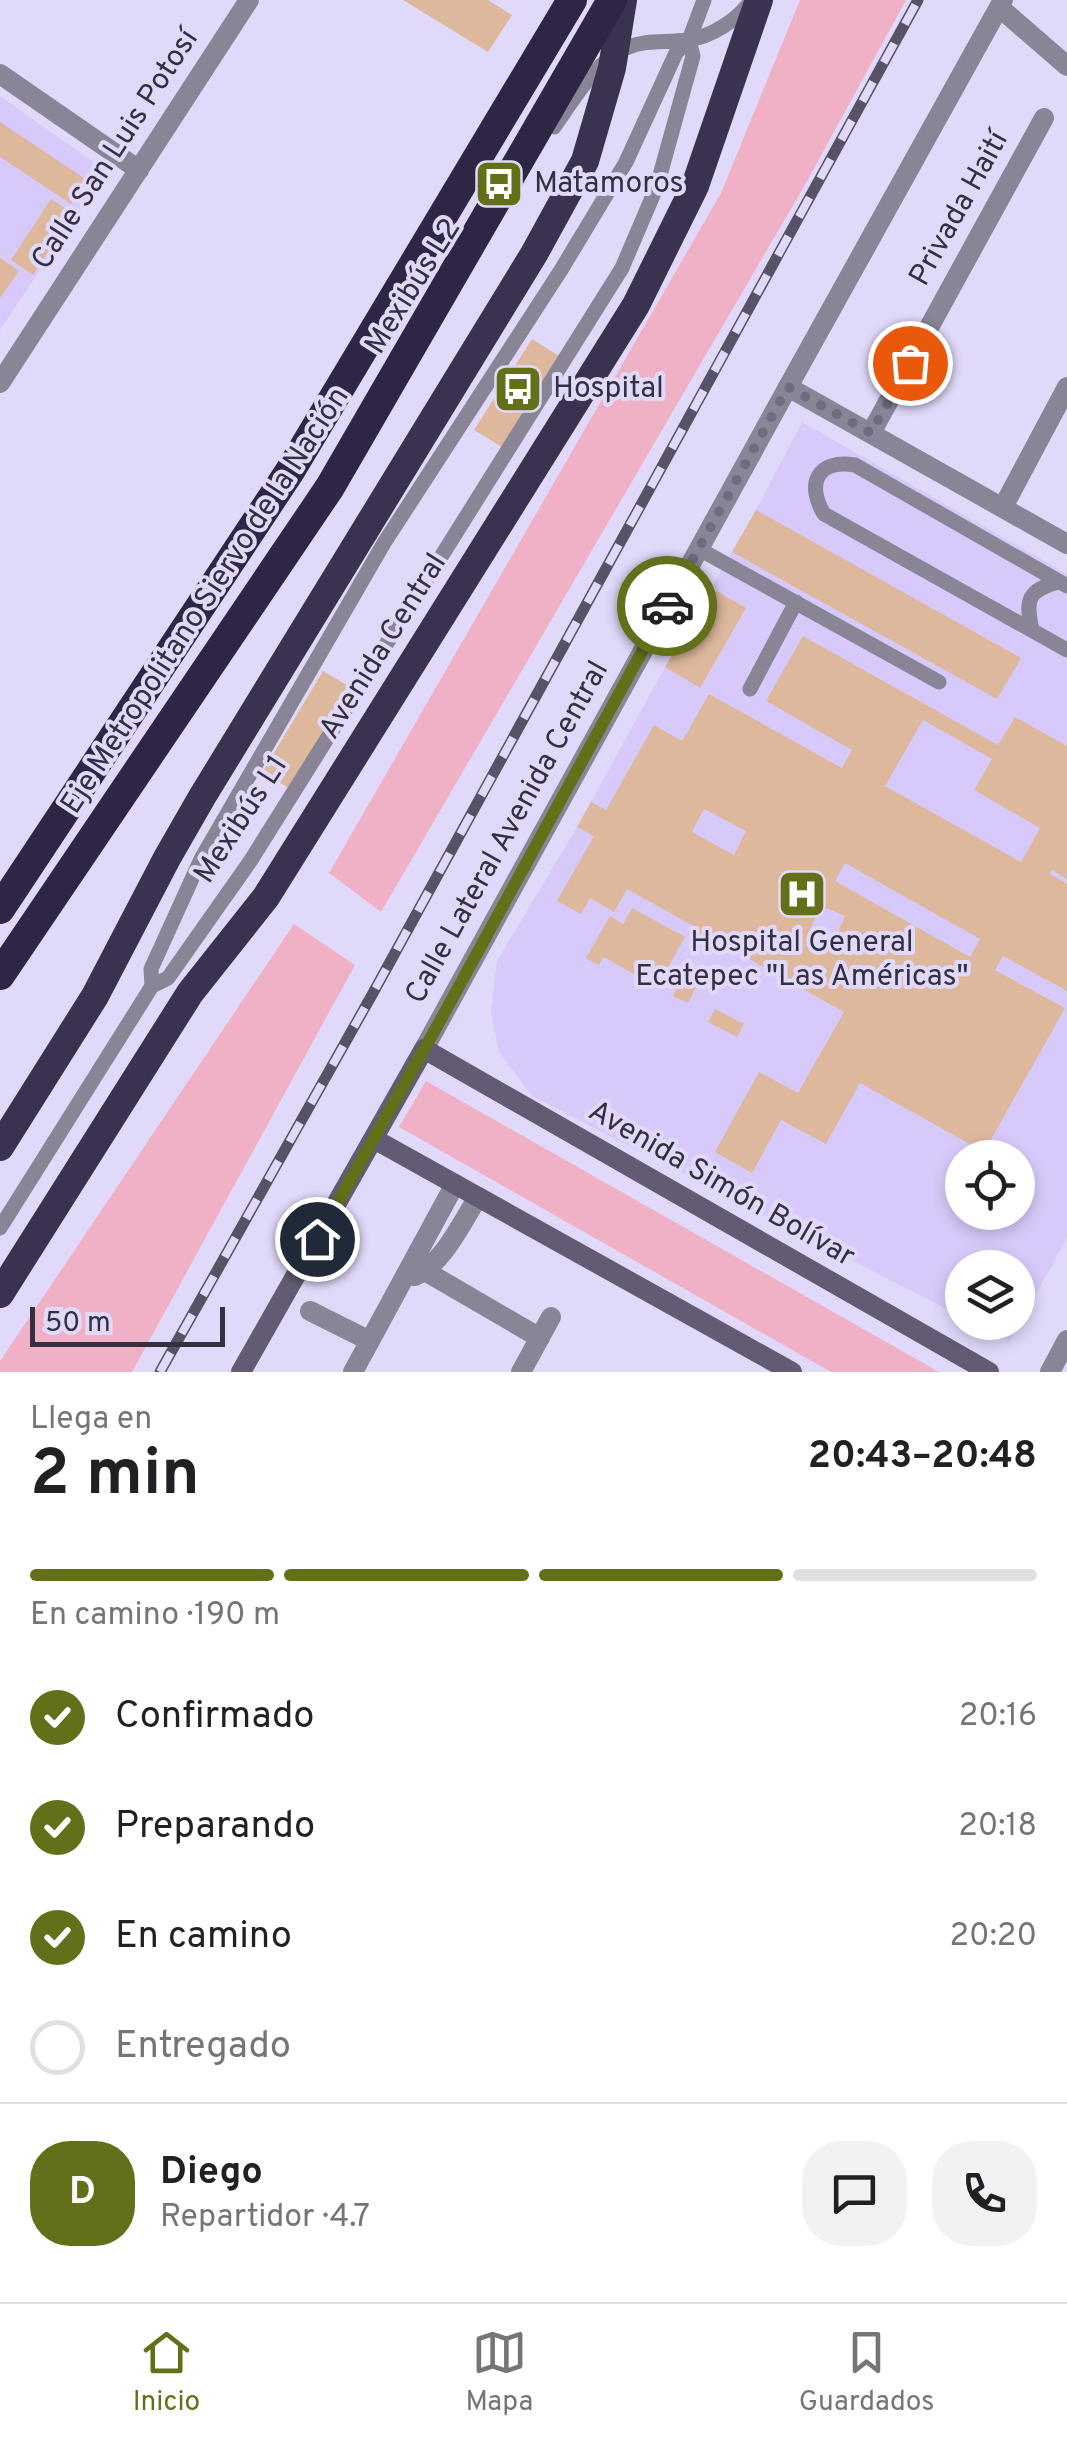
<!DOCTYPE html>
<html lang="es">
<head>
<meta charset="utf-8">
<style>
  :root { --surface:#fff; --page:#f2f2f2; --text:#202124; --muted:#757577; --line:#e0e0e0; --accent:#636f19 }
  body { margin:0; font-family:Overpass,sans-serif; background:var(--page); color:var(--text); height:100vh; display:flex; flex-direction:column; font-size:38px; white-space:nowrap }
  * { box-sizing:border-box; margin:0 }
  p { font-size:32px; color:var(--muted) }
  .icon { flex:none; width:55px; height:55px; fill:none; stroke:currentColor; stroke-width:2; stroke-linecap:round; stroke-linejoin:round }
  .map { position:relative; height:1372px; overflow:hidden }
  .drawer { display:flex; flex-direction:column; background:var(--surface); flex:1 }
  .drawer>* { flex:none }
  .buttons { position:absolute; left:945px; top:1140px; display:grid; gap:20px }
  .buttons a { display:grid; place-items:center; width:90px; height:90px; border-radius:50%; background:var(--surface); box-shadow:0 5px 15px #0003; font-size:50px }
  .scale { position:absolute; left:30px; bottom:25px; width:195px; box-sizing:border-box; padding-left:10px; border:5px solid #343040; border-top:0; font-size:28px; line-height:35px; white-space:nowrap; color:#343040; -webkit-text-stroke:8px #e1d9fa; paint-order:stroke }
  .pin { position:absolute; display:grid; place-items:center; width:85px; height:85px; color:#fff; margin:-42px; border:5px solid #fff; border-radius:50%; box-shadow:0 2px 10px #0007 }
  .courier { position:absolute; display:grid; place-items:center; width:100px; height:100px; margin:-50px; border:8px solid #636f19; border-radius:50%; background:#fff; color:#222; box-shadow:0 2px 12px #0007 }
  .head em { font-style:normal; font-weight:700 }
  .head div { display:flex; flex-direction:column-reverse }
  .head { display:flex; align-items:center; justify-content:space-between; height:170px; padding:0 30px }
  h1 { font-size:65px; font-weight:700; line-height:75px }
  .bar { display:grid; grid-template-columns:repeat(4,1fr); gap:15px 10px; align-content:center; height:120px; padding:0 30px }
  .bar i { height:12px; border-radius:8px; background:var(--line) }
  .bar .on { background:var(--accent) }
  .bar p { grid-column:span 4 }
  .line { display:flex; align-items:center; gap:25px; padding:0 30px; border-top:2px solid var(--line) }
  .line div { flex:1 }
  .round { display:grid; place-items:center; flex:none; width:105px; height:105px; border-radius:40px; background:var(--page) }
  ol { padding:0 30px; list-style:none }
  li { display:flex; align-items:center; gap:30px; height:110px }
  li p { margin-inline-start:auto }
  li .icon { padding:10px; border-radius:50%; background:var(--accent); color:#fff; stroke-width:4 }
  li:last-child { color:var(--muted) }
  li i { width:55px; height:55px; border:5px solid var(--line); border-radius:50% }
  .tabs { display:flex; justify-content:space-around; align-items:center; height:140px; border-top:2px solid var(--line); background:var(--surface); font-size:28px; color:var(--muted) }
  .tabs a { display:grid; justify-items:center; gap:5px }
  .tabs .on { color:var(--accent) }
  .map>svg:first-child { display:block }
</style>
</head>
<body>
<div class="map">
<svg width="1067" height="1372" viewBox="0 0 1067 1372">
  <rect width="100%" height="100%" fill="#e1d9fa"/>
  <path fill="#d7cafa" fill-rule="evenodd" d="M0 96 106 171 0 330Z
    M802 422 1067 574V1238L1010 1341 973 1323 1018 1322V1268H962V1317L532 1096 499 1052 491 1012 497 961 577 827 665 667 756 510ZM962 1158H1018V1212H962Z"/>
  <path fill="#f0b1c6" d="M800 0H906L806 183 381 912 329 873 721 193Z
    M294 924 355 965 132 1372H0V1361Z
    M426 1081 939 1372H831L399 1127Z"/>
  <path fill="#deb89d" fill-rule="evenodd" d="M403 0H488L512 15 488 52Z
    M0 122 87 180 71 204 0 157Z
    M51 199 74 214 33 275 11 260Z
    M0 258 19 271 0 298Z
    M532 339 559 356 502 447 474 430Z
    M756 510 1021 658 997 699 732 552Z
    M711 588 746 608 700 688 665 667Z
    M803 636 998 745 1015 717 1067 746V879L1052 870 1050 874 1067 884V991L1003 956 995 970 1065 1008 984 1152 860 1083 826 1144 781 1120 752 1173 715 1152 759 1072 798 1093 844 1012 717 941 711 951 691 940 697 928 627 889 614 912 590 898 581 914 557 901 594 836 577 827 591 802 606 810 654 725 682 741 709 694 842 768 852 750 766 701ZM923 720 992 759 974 790 1040 828 1021 862 885 786ZM704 809 746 831 734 855 692 832ZM845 863 980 939 970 957 835 881ZM821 906 845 916 832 945 808 934Z
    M323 671 350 687 289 788 262 773Z
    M632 908 685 937 657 987 603 957 599 965 586 958 610 916 623 924Z
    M681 978 697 985 688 1003 673 996Z
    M715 1009 744 1024 737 1037 708 1022Z"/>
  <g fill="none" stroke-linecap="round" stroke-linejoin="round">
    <path stroke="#8a8596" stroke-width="15" d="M554 127C575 98 593 64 626 48 647 39 666 43 687 40 712 37 737 20 752 0
      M699 549 939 682
      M1067 586 855 465C817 459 806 484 824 514L1067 650
      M1032 630C1025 599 1028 590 1059 582
      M750 689 796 602
      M152 986 151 969 201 859 384 543 561 270 626 162 676 53 689 40 704 0
      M0 1228 152 986 168 978 251 860 622 268 657 186 693 56 689 40"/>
    <path stroke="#8a8596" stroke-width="20" d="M1003 0 788 387 1067 544
      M999 7 1067 66
      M0 74 139 170
      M0 383 249 0
      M871 433 1044 118
      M1003 507 1067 387
      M413 1264 540 1338
      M415 1276C444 1262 461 1224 478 1197
      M310 1311 370 1341
      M353 1372 455 1184
      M521 1372 551 1317"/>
    <path stroke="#8a8596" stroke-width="20" d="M424 1049 788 387
      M1050 1372 1067 1340"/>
    <path stroke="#625b73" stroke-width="20" d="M374 1139 792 1372
      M241 1372 424 1049 989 1372"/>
    <path stroke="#3a324f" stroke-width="28" d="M0 1147 95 996 167 858 202 797 534 254 585 161 612 68 623 0
      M0 1294 190 993 266 897 636 305 695 186 759 0"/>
    <path stroke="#2f2544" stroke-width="30" d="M0 909 290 471 572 0
      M0 975 330 487 612 0"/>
    <g stroke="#575265" stroke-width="11">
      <path id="rail" d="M160 1372 373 993 918 0"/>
    </g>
    <use href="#rail" stroke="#e1d9fa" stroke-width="8" stroke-dasharray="22" stroke-linecap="butt"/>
  </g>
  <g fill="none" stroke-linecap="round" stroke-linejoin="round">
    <path stroke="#716b81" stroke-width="10" stroke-dasharray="0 18" d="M667 606 788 387 871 433 910 363"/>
    <path stroke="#636f19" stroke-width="12" d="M317 1239 435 1030 667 606"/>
  </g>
  <defs>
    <g id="bus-square" transform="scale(2.5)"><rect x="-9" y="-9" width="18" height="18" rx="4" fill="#636f19" stroke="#e1d9fa"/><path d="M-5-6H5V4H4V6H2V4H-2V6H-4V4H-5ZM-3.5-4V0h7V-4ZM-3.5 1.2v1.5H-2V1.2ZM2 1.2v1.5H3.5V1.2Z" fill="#fff"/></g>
    <g id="hospital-square" transform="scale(2.5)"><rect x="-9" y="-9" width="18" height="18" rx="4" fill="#636f19" stroke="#e1d9fa"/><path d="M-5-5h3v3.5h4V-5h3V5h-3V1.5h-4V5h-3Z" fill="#fff"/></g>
  </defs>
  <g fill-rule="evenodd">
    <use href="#bus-square" x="499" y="184"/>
    <use href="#bus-square" x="518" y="389"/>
    <use href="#hospital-square" x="802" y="894"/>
  </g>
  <g text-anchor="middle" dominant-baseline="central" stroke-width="8" stroke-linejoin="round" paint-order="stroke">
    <g font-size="30" fill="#343040" stroke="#e1d9fa">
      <text transform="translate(116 150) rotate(-57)">Calle San Luis Potosí</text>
      <text transform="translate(960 209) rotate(-61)">Privada Haití</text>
      <text transform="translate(414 287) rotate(-58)">Mexibús L2</text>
      <text transform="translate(206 601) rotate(-57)">Eje Metropolitano Siervo de la Nación</text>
      <text transform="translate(384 647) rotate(-58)">Avenida Central</text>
      <text transform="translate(242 820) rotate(-57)">Mexibús L1</text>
      <text transform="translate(508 833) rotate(-61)">Calle Lateral Avenida Central</text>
      <text transform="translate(721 1185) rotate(30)">Avenida Simón Bolívar</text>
    </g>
    <g font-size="30" fill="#343040" stroke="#e1d9fa" text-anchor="start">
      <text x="534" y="184">Matamoros</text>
      <text x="553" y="389">Hospital</text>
      <text x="802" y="943" text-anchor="middle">Hospital General<tspan x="802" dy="34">Ecatepec "Las Américas"</tspan></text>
    </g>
  </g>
</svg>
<div class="buttons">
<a><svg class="icon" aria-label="locate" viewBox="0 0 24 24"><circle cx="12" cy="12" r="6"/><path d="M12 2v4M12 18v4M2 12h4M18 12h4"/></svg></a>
<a><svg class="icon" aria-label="layers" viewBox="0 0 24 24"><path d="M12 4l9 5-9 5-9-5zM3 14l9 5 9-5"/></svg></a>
</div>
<div class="scale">50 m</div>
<div class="pin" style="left:910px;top:363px;background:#ea580c"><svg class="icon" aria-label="bag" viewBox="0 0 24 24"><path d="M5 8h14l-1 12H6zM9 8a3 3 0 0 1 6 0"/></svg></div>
<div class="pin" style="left:317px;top:1239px;background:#1f2937"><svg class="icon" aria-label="home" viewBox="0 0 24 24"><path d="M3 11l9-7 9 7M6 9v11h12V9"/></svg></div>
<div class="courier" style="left:667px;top:606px"><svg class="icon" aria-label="car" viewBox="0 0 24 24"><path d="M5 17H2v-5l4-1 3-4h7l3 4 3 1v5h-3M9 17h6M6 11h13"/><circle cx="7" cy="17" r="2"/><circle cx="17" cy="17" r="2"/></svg></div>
</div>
<section class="drawer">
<div class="head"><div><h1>2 min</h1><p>Llega en</p></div><em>20:43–20:48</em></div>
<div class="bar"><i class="on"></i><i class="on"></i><i class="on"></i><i></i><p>En camino · 190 m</p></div>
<ol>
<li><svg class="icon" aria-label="check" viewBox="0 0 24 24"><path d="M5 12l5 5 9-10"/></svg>Confirmado<p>20:16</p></li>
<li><svg class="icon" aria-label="check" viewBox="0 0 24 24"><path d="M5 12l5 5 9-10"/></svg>Preparando<p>20:18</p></li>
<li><svg class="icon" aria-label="check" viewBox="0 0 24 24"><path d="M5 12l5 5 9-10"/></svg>En camino<p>20:20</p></li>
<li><i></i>Entregado</li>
</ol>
<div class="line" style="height:180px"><b class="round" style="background:var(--accent);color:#fff">D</b><div><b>Diego</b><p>Repartidor · 4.7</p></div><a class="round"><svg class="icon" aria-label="chat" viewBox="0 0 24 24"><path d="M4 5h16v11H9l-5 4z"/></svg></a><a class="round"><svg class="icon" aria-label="phone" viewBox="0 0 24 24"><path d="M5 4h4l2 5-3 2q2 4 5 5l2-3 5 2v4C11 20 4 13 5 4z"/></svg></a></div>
</section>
<nav class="tabs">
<a class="on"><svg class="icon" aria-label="home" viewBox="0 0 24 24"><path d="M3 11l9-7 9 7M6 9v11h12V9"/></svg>Inicio</a>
<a><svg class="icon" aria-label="map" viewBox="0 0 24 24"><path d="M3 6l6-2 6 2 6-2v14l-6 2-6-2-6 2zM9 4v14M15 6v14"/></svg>Mapa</a>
<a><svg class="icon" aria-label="saved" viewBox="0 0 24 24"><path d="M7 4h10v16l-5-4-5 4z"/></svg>Guardados</a>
</nav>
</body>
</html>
